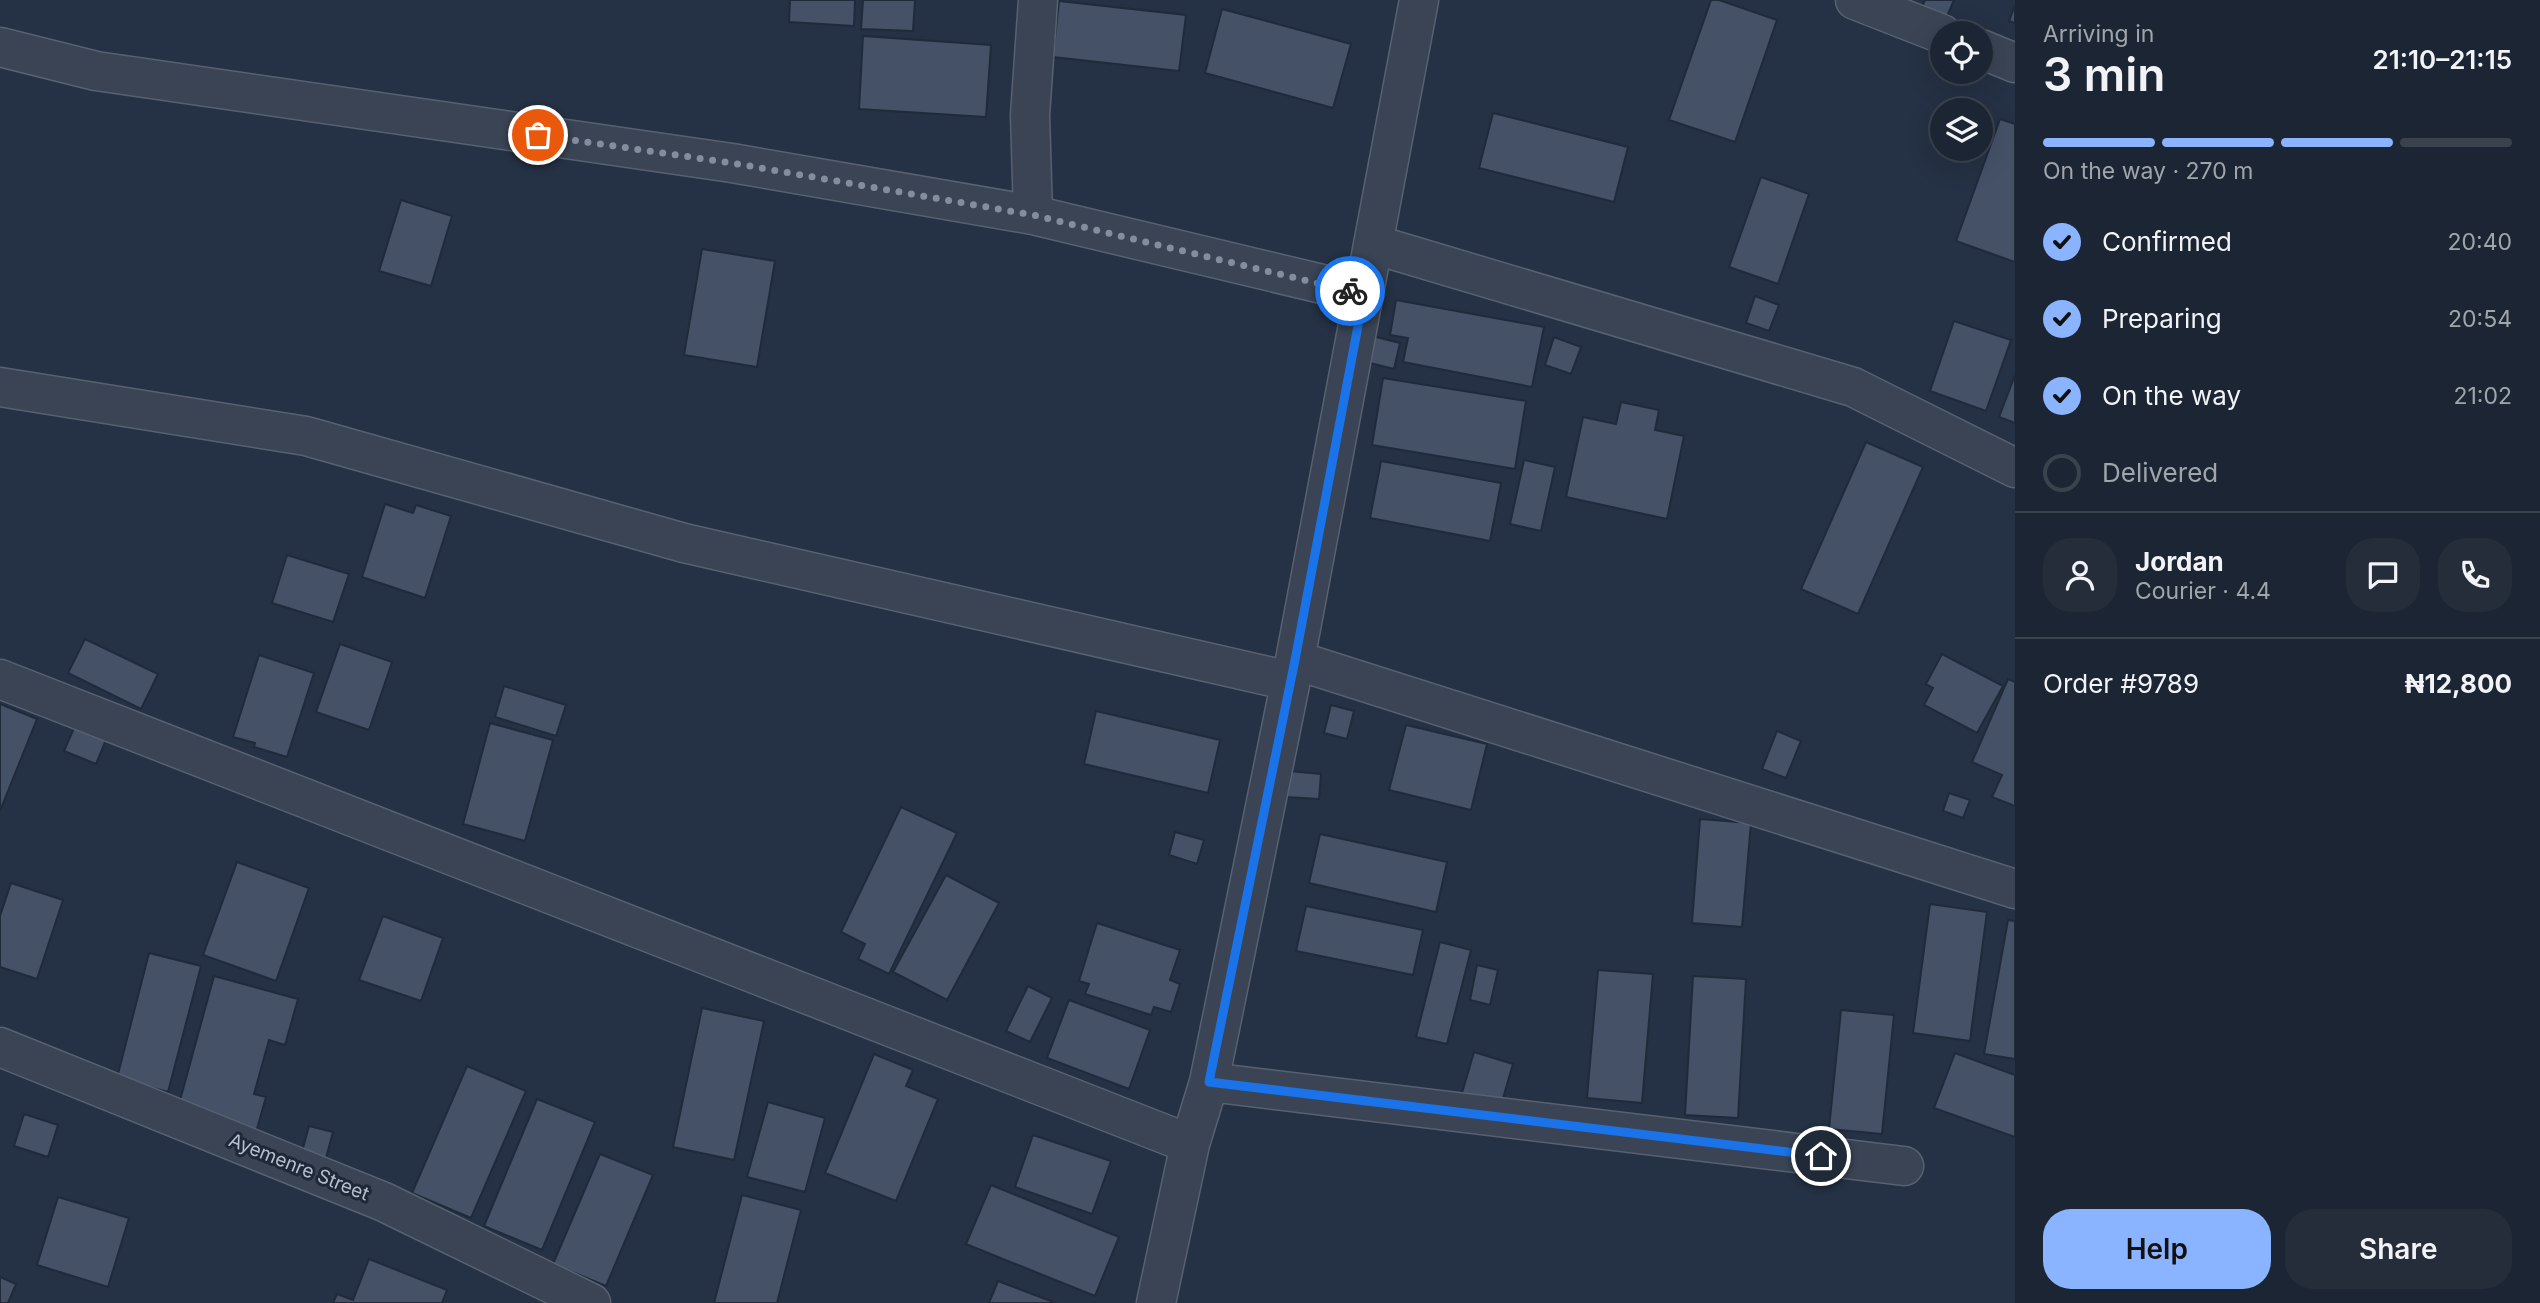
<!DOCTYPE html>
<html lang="en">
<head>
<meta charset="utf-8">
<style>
  :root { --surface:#1c2533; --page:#252d3b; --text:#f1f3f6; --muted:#a0a5ac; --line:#3a424e; --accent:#8ab4ff }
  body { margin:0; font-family:Inter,sans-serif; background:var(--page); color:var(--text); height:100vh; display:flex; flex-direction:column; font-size:26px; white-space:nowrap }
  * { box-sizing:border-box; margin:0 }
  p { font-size:23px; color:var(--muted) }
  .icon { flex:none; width:38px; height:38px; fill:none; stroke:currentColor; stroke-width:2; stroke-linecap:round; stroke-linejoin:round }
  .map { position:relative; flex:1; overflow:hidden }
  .side { display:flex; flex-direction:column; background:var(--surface); width:525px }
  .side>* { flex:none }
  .fabs { position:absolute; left:1930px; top:21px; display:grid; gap:14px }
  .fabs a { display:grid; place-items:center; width:63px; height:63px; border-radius:50%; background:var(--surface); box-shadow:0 7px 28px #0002,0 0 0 2px var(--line); font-size:35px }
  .pin { position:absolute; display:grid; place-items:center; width:60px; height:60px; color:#fff; margin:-30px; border:4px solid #fff; border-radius:50%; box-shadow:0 2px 7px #0007 }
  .courier { position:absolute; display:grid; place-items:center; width:70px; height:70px; margin:-35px; border:5px solid #1a73e8; border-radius:50%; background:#fff; color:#222; box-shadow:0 2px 9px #0007 }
  .summary em { font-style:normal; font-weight:600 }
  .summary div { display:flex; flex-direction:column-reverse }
  .summary { display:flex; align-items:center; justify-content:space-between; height:119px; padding:0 28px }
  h1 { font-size:46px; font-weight:600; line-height:52px }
  .bar { display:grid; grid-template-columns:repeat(4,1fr); gap:10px 7px; align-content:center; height:84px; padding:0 28px }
  .bar i { height:9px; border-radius:5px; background:var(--line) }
  .bar .current { background:var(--accent) }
  .bar p { grid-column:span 4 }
  .line { display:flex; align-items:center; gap:18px; padding:0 28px; border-top:2px solid var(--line) }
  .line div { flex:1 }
  .round { display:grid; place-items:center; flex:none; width:74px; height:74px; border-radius:28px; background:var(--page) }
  ol { padding:0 28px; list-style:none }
  li { display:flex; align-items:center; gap:21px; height:77px }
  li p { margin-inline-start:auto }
  li .icon { padding:7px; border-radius:50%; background:var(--accent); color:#111; stroke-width:4 }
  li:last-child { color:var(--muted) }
  li i { width:38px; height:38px; border:4px solid var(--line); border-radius:50% }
  .cta { display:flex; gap:14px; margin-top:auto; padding:14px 28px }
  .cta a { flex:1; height:80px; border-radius:28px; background:var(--accent); color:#111; font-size:28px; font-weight:600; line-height:80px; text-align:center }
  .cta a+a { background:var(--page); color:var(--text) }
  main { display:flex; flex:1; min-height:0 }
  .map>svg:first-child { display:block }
</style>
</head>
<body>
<main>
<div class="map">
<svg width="2015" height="1303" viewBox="0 0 2015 1303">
  <rect width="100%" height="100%" fill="#253144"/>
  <path fill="#445167" stroke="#202a3b" stroke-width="2" d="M790 0H855L854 26 789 22Z
    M863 0H915L913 31 861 29Z
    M1711 0H1719L1777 20 1735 142 1669 120Z
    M1925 0H1954L1946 19 1921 9Z
    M1059 1 1186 15 1179 71 1053 57Z
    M2015 5V23L2009 21Z
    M1222 9 1351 44 1333 108 1205 73Z
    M863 36 991 45 986 117 859 109Z
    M1493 113 1628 147 1614 202 1479 168Z
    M2000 119 2015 124V262L1956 241Z
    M1761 177 1809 194 1778 284 1729 267Z
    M401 200 452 216 431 286 379 271Z
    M702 249 775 261 757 367 684 355Z
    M1755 296 1779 305 1769 331 1746 323Z
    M1396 300 1544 327 1532 387 1403 362 1408 338 1390 335Z
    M1954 321 2011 340 1986 411 1930 391Z
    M1372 336 1400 343 1394 369 1366 362Z
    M1554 337 1581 347 1571 374 1545 365Z
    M2015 375V423L1999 417Z
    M1383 378 1526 401 1515 469 1372 445Z
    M1621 402 1659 410 1655 430 1684 436 1667 519 1566 497 1583 417 1616 424Z
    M1866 442 1923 467 1858 614 1801 589Z
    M1524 460 1555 467 1541 531 1510 524Z
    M1381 461 1501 483 1490 541 1370 518Z
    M385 504 413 513 416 505 451 516 425 598 362 577Z
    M287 555 349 574 333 622 272 603Z
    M85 639 158 674 141 709 68 673Z
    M340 644 392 662 369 730 316 712Z
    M1942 654 2003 686 1977 733 1924 705 1933 688 1926 684Z
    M259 655 314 673 287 757 254 747 255 743 233 737Z
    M2008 679 2015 682V806L1992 797 2002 775 1972 762Z
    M504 686 566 705 556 736 495 717Z
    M0 704 37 719 0 811Z
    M1331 705 1354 711 1347 739 1324 733Z
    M1096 711 1220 740 1208 793 1084 764Z
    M490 723 553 740 525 841 463 824Z
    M1406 725 1487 744 1471 810 1389 790Z
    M74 728 106 740 96 764 64 751Z
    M1777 731 1801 741 1786 778 1762 769Z
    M1289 771 1321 774 1319 799 1287 797Z
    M1949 793 1970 800 1963 818 1943 811Z
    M901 807 957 833 889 974 858 959 865 944 841 932Z
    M1700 819 1751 823 1742 927 1692 923Z
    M1175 832 1204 840 1197 864 1169 855Z
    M1320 834 1447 862 1436 912 1309 883Z
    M237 862 309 888 276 981 203 955Z
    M946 875 999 903 947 1000 893 972Z
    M11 883 63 900 37 979 0 967V916Z
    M1930 904 1987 912 1970 1041 1913 1033Z
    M1306 906 1423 930 1413 975 1296 951Z
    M383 916 443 938 421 1001 359 980Z
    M2008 920 2015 921V1059L1984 1054Z
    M1097 923 1180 950 1170 980 1180 984 1171 1012 1154 1007 1151 1015 1085 994 1089 984 1079 981Z
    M1440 942 1471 950 1447 1044 1416 1037Z
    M149 953 201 966 168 1092 117 1078Z
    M1477 965 1498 970 1490 1005 1470 1000Z
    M1598 970 1653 974 1642 1103 1587 1098Z
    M214 976 298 999 285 1045 269 1040 254 1094 266 1097 255 1136 176 1115Z
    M1693 976 1746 979 1738 1118 1685 1115Z
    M1028 986 1052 998 1030 1042 1006 1031Z
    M1069 1000 1150 1030 1129 1089 1047 1058Z
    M702 1008 764 1021 734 1160 673 1147Z
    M1841 1010 1894 1015 1882 1134 1829 1129Z
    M1474 1052 1513 1064 1501 1105 1462 1093Z
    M1955 1053 2015 1075V1137L1934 1108Z
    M874 1054 913 1070 906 1086 938 1099 896 1201 825 1173Z
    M467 1066 526 1091 471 1218 412 1193Z
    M537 1099 595 1122 542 1250 484 1226Z
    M768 1102 825 1118 805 1192 747 1177Z
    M24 1114 58 1125 48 1157 14 1146Z
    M309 1126 333 1132 323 1169 299 1163Z
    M1033 1135 1111 1161 1092 1214 1015 1187Z
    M600 1154 653 1175 606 1286 553 1264Z
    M991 1185 1119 1237 1095 1296 966 1244Z
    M742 1195 801 1210 777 1303H714Z
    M58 1197 129 1218 108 1287 37 1265Z
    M369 1259 447 1290 442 1303H333L337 1294 353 1300Z
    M0 1277 16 1284 8 1303H0Z
    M998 1281 1056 1303H989Z"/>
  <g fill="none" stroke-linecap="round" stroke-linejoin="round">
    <g stroke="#586171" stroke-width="41">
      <path id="minor" d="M1855 0 1942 34
        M0 47 96 71 732 163 1033 215 1364 294
        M1981 49 2015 63
        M1033 215 1030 115 1038 0
        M1373 244 1853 387 2015 468
        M0 387 306 436 684 543 1290 681
        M1295 660 2015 889
        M0 679 1190 1144
        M0 1047 384 1202 591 1303
        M1209 1082 1904 1166
        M1156 1303 1190 1144 1209 1082 1295 660 1419 0"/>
    </g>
    <use href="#minor" stroke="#3a4454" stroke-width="38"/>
  </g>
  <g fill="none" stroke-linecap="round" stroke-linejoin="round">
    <path stroke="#848d9d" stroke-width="7" stroke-dasharray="0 12.6" d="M538 135 732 163 1033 215 1350 291"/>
    <path stroke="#1a73e8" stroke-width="9" d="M1350 291 1364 294 1295 660 1209 1082 1821 1156"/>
  </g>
  <g text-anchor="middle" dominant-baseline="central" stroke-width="6" stroke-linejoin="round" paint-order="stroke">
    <g font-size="19" fill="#b7bfcd" stroke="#1e2839">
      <text transform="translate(299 1167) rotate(22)">Ayemenre Street</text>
    </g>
  </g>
</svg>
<div class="fabs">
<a><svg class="icon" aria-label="locate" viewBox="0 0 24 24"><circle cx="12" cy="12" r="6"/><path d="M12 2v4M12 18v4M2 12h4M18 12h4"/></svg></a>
<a><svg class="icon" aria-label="layers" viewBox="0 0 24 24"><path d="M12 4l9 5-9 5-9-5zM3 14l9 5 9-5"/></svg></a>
</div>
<div class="pin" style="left:538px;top:135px;background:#ea580c"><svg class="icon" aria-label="bag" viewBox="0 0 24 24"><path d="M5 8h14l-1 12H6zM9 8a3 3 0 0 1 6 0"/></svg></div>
<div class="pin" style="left:1821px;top:1156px;background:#1f2937"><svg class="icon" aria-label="home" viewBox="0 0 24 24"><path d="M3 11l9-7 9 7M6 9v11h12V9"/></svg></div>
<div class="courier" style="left:1350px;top:291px"><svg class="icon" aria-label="bike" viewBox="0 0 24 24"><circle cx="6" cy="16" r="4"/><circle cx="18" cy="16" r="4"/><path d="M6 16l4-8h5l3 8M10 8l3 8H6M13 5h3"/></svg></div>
</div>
<section class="side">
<div class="summary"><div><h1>3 min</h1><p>Arriving in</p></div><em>21:10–21:15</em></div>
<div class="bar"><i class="current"></i><i class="current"></i><i class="current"></i><i></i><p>On the way · 270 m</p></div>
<ol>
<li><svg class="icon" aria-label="check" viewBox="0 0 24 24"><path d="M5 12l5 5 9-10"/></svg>Confirmed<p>20:40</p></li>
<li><svg class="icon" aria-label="check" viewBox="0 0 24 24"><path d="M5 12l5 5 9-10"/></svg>Preparing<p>20:54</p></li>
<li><svg class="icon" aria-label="check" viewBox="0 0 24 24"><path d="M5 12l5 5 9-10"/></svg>On the way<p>21:02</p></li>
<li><i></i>Delivered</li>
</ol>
<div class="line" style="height:126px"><a class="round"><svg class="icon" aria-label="person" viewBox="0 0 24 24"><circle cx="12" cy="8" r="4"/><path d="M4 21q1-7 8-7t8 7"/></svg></a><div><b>Jordan</b><p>Courier · 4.4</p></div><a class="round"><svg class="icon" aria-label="chat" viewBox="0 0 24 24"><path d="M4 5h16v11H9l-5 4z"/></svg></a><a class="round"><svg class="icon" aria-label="phone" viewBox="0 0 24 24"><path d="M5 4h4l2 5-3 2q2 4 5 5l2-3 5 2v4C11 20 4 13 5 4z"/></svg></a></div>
<div class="line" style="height:91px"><div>Order #9789</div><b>₦12,800</b></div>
<div class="cta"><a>Help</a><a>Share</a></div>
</section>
</main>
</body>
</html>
